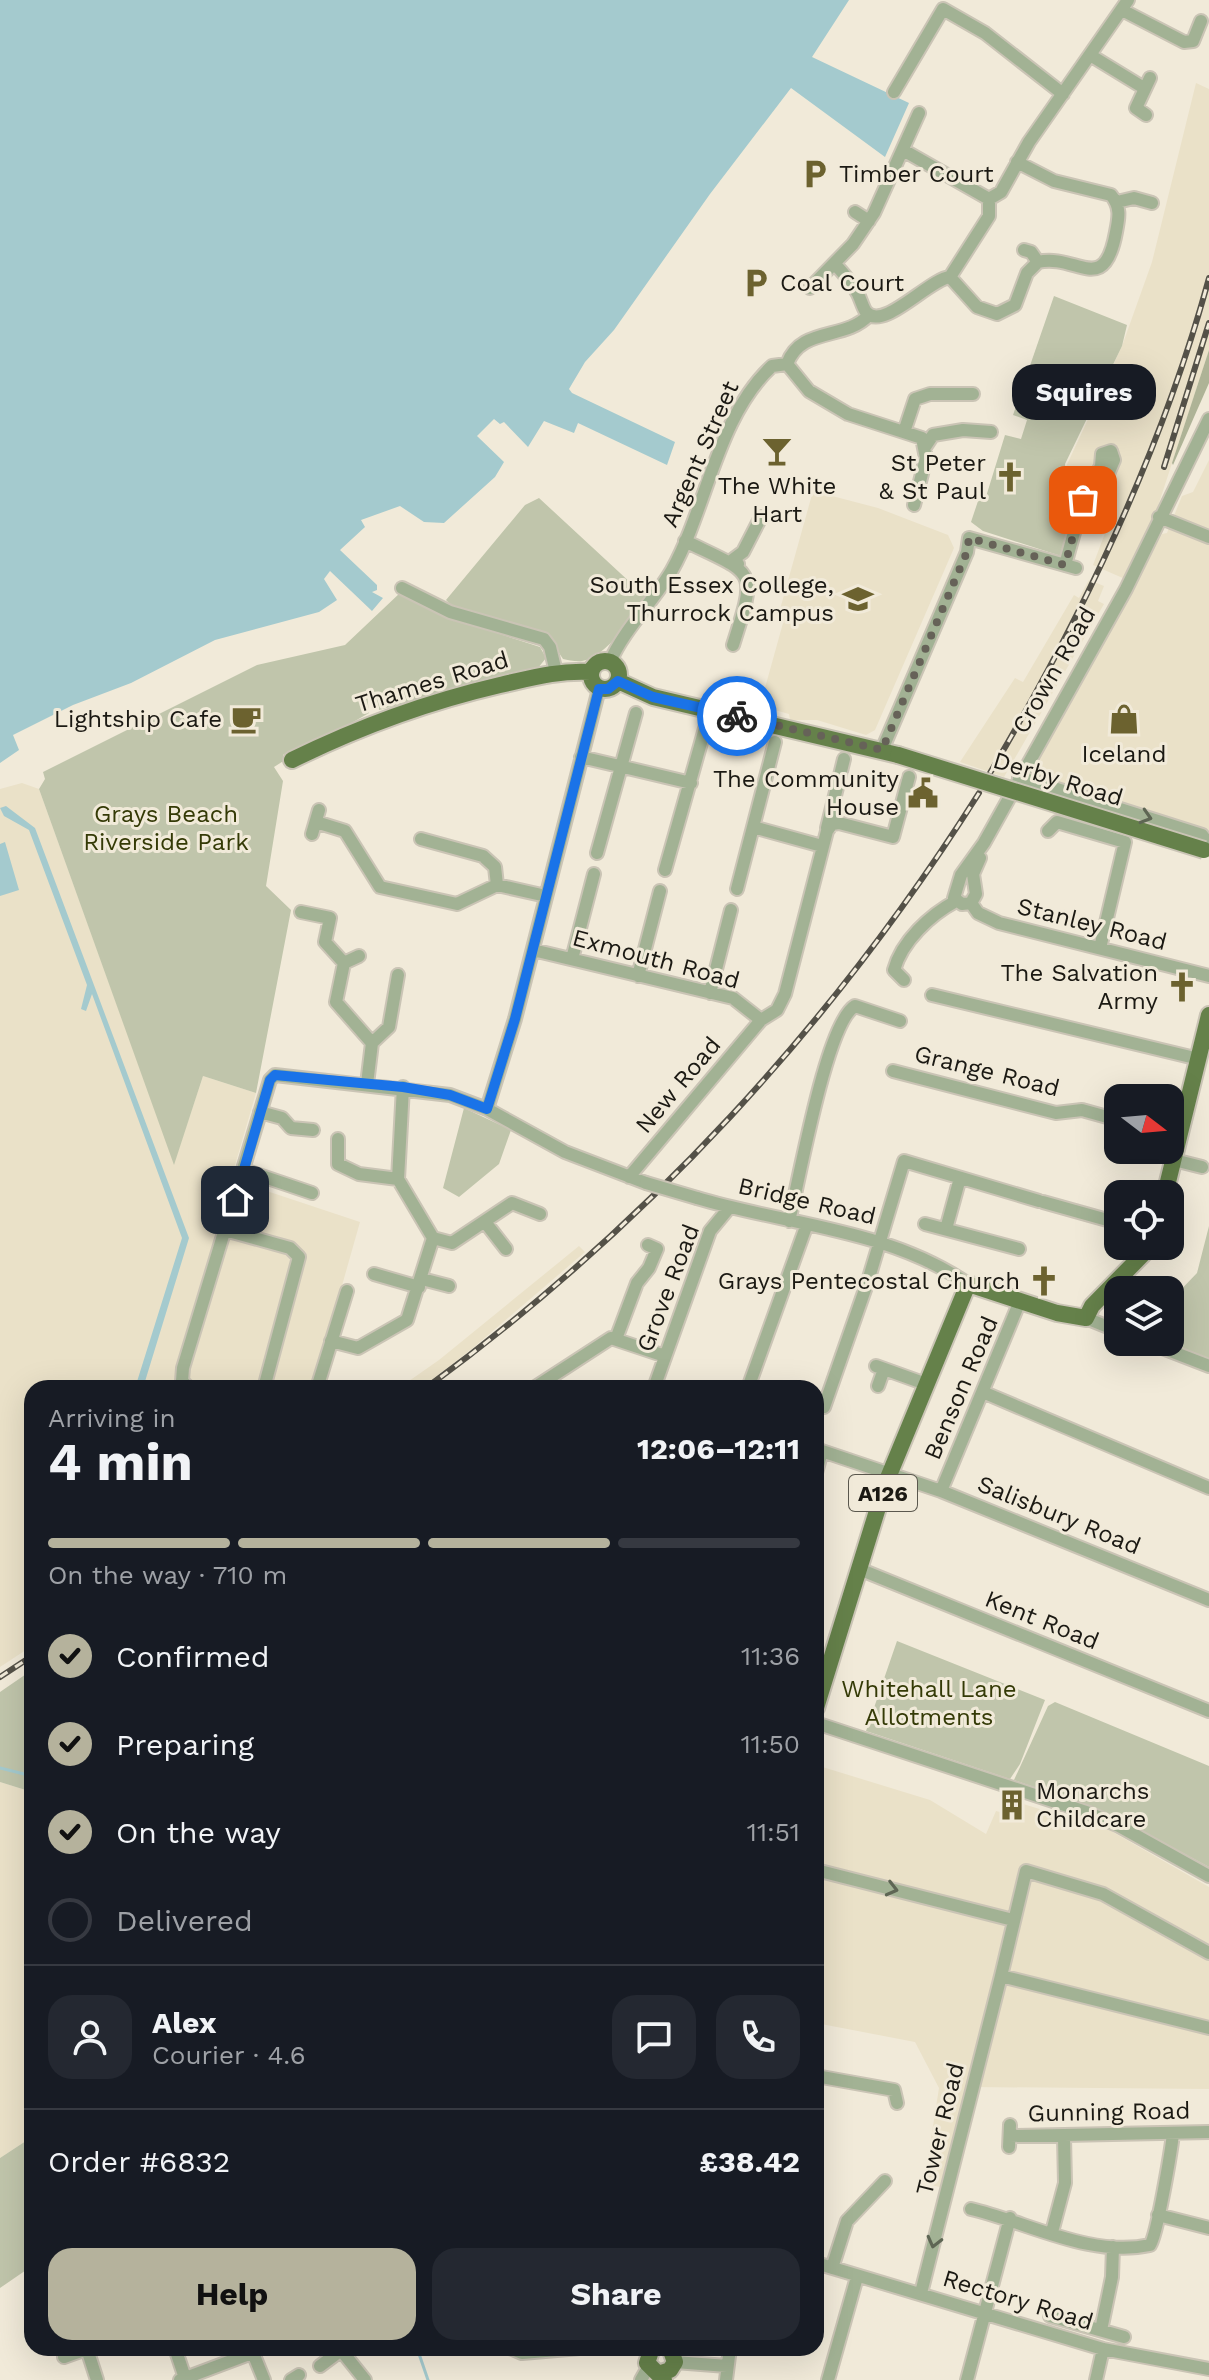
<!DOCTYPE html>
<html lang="en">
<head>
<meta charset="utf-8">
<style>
  :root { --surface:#171b24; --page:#242831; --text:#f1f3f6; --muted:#9ea1a6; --line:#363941; --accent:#b5b29c }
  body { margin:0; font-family:"Work Sans",sans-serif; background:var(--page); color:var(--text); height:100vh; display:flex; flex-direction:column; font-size:30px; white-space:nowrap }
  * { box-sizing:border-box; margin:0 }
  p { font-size:26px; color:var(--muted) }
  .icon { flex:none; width:44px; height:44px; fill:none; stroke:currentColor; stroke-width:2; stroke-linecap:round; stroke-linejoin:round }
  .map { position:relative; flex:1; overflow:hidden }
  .panel { position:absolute; left:24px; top:1380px; width:800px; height:976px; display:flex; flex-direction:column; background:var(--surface); border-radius:24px; box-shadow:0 8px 32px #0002 }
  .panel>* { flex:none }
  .needle { width:52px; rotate:106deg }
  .fabs { position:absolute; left:1104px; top:1084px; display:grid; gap:16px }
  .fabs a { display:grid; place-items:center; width:80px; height:80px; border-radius:16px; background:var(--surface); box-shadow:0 8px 32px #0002; font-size:40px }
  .pin { position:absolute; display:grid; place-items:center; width:68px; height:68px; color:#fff; margin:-34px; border-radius:16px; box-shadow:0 4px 12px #0006 }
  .courier { position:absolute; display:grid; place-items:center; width:80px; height:80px; margin:-40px; border:6px solid #1a73e8; border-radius:50%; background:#fff; color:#222; box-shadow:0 2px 10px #0007 }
  .bubble { position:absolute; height:56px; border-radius:24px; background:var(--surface); box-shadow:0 8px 32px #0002; font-size:26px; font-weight:700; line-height:56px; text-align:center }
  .headline em { font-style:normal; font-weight:700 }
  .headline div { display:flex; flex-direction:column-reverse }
  .headline { display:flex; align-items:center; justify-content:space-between; height:136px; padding:0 24px }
  h1 { font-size:52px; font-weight:700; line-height:60px }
  .bar { display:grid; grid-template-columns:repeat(4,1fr); gap:12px 8px; align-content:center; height:96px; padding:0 24px }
  .bar i { height:10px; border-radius:6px; background:var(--line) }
  .bar .selected { background:var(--accent) }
  .bar p { grid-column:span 4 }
  .line { display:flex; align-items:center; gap:20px; padding:0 24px; border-top:2px solid var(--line) }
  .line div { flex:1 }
  .round { display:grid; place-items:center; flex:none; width:84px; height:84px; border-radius:24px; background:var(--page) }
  ol { padding:0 24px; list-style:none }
  li { display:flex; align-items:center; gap:24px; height:88px }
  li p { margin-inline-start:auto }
  li .icon { padding:8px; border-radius:50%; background:var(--accent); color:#111; stroke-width:4 }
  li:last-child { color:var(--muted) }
  li i { width:44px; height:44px; border:4px solid var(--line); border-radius:50% }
  .primary-button { display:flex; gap:16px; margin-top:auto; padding:16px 24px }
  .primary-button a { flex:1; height:92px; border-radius:24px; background:var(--accent); color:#111; font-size:32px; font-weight:700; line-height:92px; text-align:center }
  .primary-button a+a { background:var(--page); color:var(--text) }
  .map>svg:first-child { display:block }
</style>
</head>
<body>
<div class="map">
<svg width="1209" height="2380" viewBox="0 0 1209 2380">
  <rect width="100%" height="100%" fill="#f1ead9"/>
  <path fill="#eae1c8" d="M1196 83 1209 89V350L1157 509 1125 579 1093 565 1116 504 1066 478 1064 471 1122 346 1152 262Z
    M1209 460V836L1028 774 1162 534 1167 533 1182 496 1193 492Z
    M813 491 878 508 948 535 954 548 875 730 866 735 817 720H790L789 714 760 706 783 623 779 613Z
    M1089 580 1104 586 1098 601 1104 604 1004 777 960 762 1015 678 1023 682 1074 595 1079 598Z
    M22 783 39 789 174 1163 203 1076 256 1093 231 1179 360 1222 313 1388H32V1646L0 1667V789Z
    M579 1246 585 1252 473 1348 421 1388H399L439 1360Z
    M816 1765 930 1800 986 1834 996 1811 1016 1816 1020 1803 1111 1831 1209 1887V2089L973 2087 947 2189 924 2183 939 2088 915 2042 816 2023Z
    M0 1782 32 1792V2137L0 2158Z"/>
  <path fill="#c0c5ab" d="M1054 296 1127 325 1122 346 1065 464 1066 478 1079 485 1061 556 983 531 971 522 978 501 985 500 1005 435 1021 439 1027 420 1013 415Z
    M539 498 646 597C635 615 605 658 582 661 577 662 568 660 563 659L548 636 452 606 446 600 525 505Z
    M401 592 447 617 540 647 546 658 538 668 379 710 375 693 367 694 369 713 292 757 289 751 283 755 285 760 274 767 283 781 266 886 291 910 256 1093 203 1076 174 1165 39 789 45 779 43 772 257 665 345 645Z
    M464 1108 511 1130 499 1164 459 1197 443 1188Z
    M1209 1226V1363L1151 1342H1170V1301L1197 1273Z
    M897 1641 1045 1700 1020 1764 1010 1779 866 1731Z
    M32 1670V1792L0 1782V1692Z
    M1055 1702 1209 1766V1867L1110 1814 1014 1780 1048 1706Z
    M32 2137V2266L0 2288V2158Z"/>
  <path fill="#aeb396" d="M1209 350V383L1173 465 1172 463Z"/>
  <path fill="#a4cace" d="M0 0H849L812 57 909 103 885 157 791 88 710 194 614 330 585 362 569 389 572 393 675 442 667 465 578 423 574 433 544 421 528 447 504 422 500 424 494 419 477 436 504 462 495 477 444 523 424 522 400 506 361 520 365 527 340 550 377 585V590L372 592 383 598 372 611 330 571 324 579 337 600 319 612 215 640 131 683 73 705 13 735 19 750 0 763Z
    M6 806 35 828 189 1238 143 1388H135L182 1238 92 994 86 1011 81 1009 87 985 29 830 4 816 0 808Z
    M5 842 19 890 0 896V844Z"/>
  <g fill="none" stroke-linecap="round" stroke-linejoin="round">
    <path stroke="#a4cace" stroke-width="3" d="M0 1768 32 1776
      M417 2348 428 2380"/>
    <g stroke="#cac4b5" stroke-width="16">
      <path id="minor" d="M1122 10 1184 42 1193 41 1201 21
        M1090 55 1144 88
        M894 92 943 9 985 33 1063 94
        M1146 115 1136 108 1150 78
        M903 150 989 199
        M989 199 1001 192 1029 142 1128 0
        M1117 202 1134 198 1152 203
        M855 212 869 221
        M1024 250 1031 252 1038 262
        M835 264C844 274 852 283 858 294 861 300 863 308 866 312 883 332 929 279 950 277L989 216V199
        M950 277 977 307 997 314 1015 305 1027 273 1038 262C1077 253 1104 298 1116 232 1119 217 1121 207 1111 195L1054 181 1017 162
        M810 288 853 244 874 213 919 113
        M787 364 809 391 848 414 922 438 926 458 914 505
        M787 364C801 326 845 341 869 315
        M904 432 915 399 930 394H973
        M925 447 933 435 963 430 991 432
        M1159 517 1209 537
        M685 541C755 575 758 567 733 645
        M738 564 731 561 743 552 761 517
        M1065 565 1083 500 1101 466 1102 454 1111 451 1114 460 1101 490 1083 500
        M402 588 450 612 544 639 550 647 556 672
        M610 662C624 629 654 601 672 570 707 507 717 417 772 366L787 364
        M882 750 967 552 969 538 1076 568
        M581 757 691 783
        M1019 777 1202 835 1209 844
        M316 822 345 831 380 887 457 904 497 885 546 896
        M753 827 822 846
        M827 828 844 759
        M1048 831 1057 822 1125 842 1100 948
        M312 834 319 810
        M421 839 483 856 495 867 497 885
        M597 853 636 713
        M665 870 706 725
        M737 889 775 742
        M971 903 962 904 954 898 961 875 984 843 1126 589 1209 419
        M971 903 978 913 999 923 1209 976
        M971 903 976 894 973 874 980 858
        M301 912 330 918 325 942 344 963 336 1002 372 1043
        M533 950 733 998 761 1020
        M572 959 594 874
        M344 963 359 956
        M638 976 660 891
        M904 980 894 970C902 941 930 915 956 901
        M710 993 731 910
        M932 995 1199 1059
        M893 1071 1056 1113 1082 1110 1118 1120
        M367 1084 372 1043 389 1027 398 975
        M403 1087 398 1179 433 1238 452 1243 512 1203 540 1214
        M487 1109 515 1019 599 689
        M260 1112 282 1118 291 1128 313 1130
        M338 1139V1164L359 1174 398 1179
        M1174 1160 1202 1167
        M244 1170 312 1193
        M629 1177 761 1020 777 1010 785 994 827 831 832 824 839 823 893 837 909 777
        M697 1198C787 1225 888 1229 968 1284
        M1043 1202 1118 1223
        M789 1221C799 1182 826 1023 855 1006L900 1021
        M485 1222 506 1249
        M925 1224 1019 1249
        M946 1229 960 1178
        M225 1230 290 1248 299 1257 264 1388
        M374 1274 419 1287
        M422 1279 449 1286
        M1086 1318 1118 1331
        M616 1339 637 1283 649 1268 657 1249 648 1245
        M331 1341 358 1348 407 1320 433 1238
        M1147 1342 1209 1366
        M876 1366 926 1384
        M878 1386 884 1369
        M189 1388 182 1381 183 1368 270 1080 275 1075 450 1095 487 1109 565 1152 646 1183
        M317 1388 347 1291
        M534 1388 611 1338 665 1356
        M654 1388 710 1231 729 1208
        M748 1388 807 1224
        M985 1393 1209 1488
        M824 1407 868 1281 904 1161 1039 1201
        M816 1449 941 1491 1209 1600
        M816 1473 822 1451
        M941 1491 1020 1301
        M859 1569 1209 1711
        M816 1723 1089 1813 1119 1826 1209 1876
        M816 1870 1013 1920
        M1209 1953 1103 1894 1026 1871 1001 1976 1209 2028
        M816 2076 894 2090 897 2103
        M1010 2136 1209 2132
        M1009 2147 1010 2125
        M971 2209C1027 2222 1091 2258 1150 2245 1157 2236 1171 2151 1173 2134
        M1158 2215 1209 2228
        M1052 2232 1065 2183 1064 2137
        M816 2263 1103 2349 1209 2369
        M832 2268 847 2221 885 2181
        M921 2293 1001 1976
        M1050 2316 1124 2337
        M1101 2330 1112 2277 1113 2247
        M175 2348 185 2378
        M251 2348 264 2380
        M510 2348 522 2353 580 2348
        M87 2349 97 2380
        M341 2350 365 2380
        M64 2357 89 2348
        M675 2362 727 2366
        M320 2366 344 2348
        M180 2380 252 2353
        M291 2380 299 2375
        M641 2380 649 2366
        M726 2380 730 2348
        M828 2380 857 2277
        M967 2380 1010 2218
        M1096 2380 1103 2349"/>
    </g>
    <g stroke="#cac4b5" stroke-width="20">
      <path id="major" d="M591 675a14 14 0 1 1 28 0a14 14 0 1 1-28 0Z
        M618 681 653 697 898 755
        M292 760C359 727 427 702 500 685 531 678 559 670 591 672
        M1165 1194 1209 1015
        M816 1708 885 1485 968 1284 1057 1313 1086 1318 1092 1306 1151 1246
        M652 2348 647 2363 664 2380
        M661 2373 670 2370 675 2362 670 2348"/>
    </g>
    <use href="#minor" stroke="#a2b294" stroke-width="12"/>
    <use href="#major" stroke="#65814a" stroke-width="16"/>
    <g stroke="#545148" stroke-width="6">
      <path id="rail" d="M1164 467 1209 323
        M990 773C1081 619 1162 451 1209 278
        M426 1388C646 1227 834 1023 979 793
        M0 1677 32 1656"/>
    </g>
    <use href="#rail" stroke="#f1ead9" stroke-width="3" stroke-dasharray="9" stroke-linecap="butt"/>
    <g stroke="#cac4b5" stroke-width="16" stroke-linecap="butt">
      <path id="minor-bridge" d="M646 1183 697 1198"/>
    </g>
    <g stroke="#cac4b5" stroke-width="20" stroke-linecap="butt">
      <path id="major-bridge" d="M898 755 1204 850"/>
    </g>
    <use href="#minor-bridge" stroke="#a2b294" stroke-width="12"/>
    <use href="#major-bridge" stroke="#65814a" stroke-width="16"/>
  </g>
  <defs><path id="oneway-chevron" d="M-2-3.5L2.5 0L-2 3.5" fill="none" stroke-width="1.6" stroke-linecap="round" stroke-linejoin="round" transform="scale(2)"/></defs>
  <g stroke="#5e6654">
    <use href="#oneway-chevron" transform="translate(1146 817) rotate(17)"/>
    <use href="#oneway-chevron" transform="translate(892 1889) rotate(14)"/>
    <use href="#oneway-chevron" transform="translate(934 2242) rotate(104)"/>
  </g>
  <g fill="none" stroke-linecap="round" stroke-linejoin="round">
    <path stroke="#666258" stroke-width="8" stroke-dasharray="0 14.4" d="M737 716 882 750 967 552 969 538 1065 565 1083 500"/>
    <path stroke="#1a73e8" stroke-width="10" d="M235 1200 270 1080 275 1075 403 1087 450 1095 487 1109 515 1019 599 689H608L618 681 653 697 737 716"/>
  </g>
  <defs>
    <g id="parking-bare" transform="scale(2.4)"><path d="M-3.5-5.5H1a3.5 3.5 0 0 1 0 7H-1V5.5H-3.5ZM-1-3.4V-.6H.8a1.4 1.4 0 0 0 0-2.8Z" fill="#6c622f" stroke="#f1ead9" stroke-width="2.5" paint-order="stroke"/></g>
    <g id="bar-bare" transform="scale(2.4)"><path d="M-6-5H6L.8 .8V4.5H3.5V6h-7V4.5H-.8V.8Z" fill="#6c622f" stroke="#f1ead9" stroke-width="2.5" paint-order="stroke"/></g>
    <g id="church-bare" transform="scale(2.4)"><path d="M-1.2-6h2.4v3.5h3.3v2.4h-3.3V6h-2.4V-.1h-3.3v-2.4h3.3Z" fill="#6c622f" stroke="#f1ead9" stroke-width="2.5" paint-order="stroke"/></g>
    <g id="university-bare" transform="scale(2.4)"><path d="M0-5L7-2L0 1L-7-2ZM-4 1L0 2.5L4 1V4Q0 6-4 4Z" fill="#6c622f" stroke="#f1ead9" stroke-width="2.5" paint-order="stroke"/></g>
    <g id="cafe-bare" transform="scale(2.4)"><path d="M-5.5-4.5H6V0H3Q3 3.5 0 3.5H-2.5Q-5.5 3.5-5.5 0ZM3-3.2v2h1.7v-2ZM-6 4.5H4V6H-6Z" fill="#6c622f" stroke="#f1ead9" stroke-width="2.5" paint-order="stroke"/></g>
    <g id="shop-bare" transform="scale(2.4)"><path d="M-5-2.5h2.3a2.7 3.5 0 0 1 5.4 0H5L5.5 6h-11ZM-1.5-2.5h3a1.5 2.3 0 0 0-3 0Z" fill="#6c622f" stroke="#f1ead9" stroke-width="2.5" paint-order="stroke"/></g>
    <g id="civic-bare" transform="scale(2.4)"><path d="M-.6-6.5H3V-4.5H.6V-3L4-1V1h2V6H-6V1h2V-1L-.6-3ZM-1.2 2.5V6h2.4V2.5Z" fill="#6c622f" stroke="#f1ead9" stroke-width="2.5" paint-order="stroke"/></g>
    <g id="building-bare" transform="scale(2.4)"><path d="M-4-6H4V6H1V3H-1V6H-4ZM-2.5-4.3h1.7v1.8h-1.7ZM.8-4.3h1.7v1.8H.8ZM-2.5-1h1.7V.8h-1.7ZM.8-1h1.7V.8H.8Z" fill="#6c622f" stroke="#f1ead9" stroke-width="2.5" paint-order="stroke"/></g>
  </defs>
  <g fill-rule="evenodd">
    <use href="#parking-bare" x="815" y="174"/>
    <use href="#parking-bare" x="756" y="283"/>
    <use href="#bar-bare" x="777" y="451"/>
    <use href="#church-bare" x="1010" y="477"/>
    <use href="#university-bare" x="858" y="599"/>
    <use href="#cafe-bare" x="246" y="719"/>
    <use href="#shop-bare" x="1124" y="719"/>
    <use href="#civic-bare" x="923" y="793"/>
    <use href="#church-bare" x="1182" y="987"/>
    <use href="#church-bare" x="1044" y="1281"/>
    <use href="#building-bare" x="1012" y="1805"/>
  </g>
  <g text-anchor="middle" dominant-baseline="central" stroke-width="6" stroke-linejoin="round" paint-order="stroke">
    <rect fill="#f1ead9" stroke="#5b584e" stroke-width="2" x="849" y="1475" width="68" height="36" rx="6"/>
    <g font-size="22" font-weight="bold" fill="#1b1913">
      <text x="883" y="1493">A126</text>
    </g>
    <g font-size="24" fill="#1b1913" stroke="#f1ead9" text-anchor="end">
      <text x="839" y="174" text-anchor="start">Timber Court</text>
      <text x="780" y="283" text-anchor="start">Coal Court</text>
      <text x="986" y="463">St Peter<tspan x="986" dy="28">&amp; St Paul</tspan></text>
      <text x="777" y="486" text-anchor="middle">The White<tspan x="777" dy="28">Hart</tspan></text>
      <text x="834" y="585">South Essex College,<tspan x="834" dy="28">Thurrock Campus</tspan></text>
      <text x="222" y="719">Lightship Cafe</text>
      <text x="1124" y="754" text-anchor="middle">Iceland</text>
      <text x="899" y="779">The Community<tspan x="899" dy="28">House</tspan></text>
      <text x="1158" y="973">The Salvation<tspan x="1158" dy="28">Army</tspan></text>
      <text x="1020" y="1281">Grays Pentecostal Church</text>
      <text x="1036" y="1791" text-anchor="start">Monarchs<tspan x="1036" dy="28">Childcare</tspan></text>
    </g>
    <g font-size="24" fill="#1b1913" stroke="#f1ead9">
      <text transform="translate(700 454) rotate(-66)">Argent Street</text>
      <text transform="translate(1054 670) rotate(-60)">Crown Road</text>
      <text transform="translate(432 682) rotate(-17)">Thames Road</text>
      <text transform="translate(1058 779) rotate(17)">Derby Road</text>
      <text transform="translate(1092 924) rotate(14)">Stanley Road</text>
      <text transform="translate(656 959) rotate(15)">Exmouth Road</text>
      <text transform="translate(987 1071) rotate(14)">Grange Road</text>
      <text transform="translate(678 1085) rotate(-50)">New Road</text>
      <text transform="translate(807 1201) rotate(13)">Bridge Road</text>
      <text transform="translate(668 1288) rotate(-69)">Grove Road</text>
      <text transform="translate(961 1388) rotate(-67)">Benson Road</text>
      <text transform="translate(1059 1515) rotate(22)">Salisbury Road</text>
      <text transform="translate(1042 1620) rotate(22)">Kent Road</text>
      <text transform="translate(1109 2112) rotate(-1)">Gunning Road</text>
      <text transform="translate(940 2129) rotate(-76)">Tower Road</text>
      <text transform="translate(1018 2300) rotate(17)">Rectory Road</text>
    </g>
    <g font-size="24" fill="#343a06" stroke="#f1ead9">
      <text x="166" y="814">Grays Beach<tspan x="166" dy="28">Riverside Park</tspan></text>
      <text x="929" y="1689">Whitehall Lane<tspan x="929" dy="28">Allotments</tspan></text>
    </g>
  </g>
</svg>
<div class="fabs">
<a><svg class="needle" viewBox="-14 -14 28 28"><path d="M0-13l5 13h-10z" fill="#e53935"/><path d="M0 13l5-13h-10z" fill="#9ea1a6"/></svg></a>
<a><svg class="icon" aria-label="locate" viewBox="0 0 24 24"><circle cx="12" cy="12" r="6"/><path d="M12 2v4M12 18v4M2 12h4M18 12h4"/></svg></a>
<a><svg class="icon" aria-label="layers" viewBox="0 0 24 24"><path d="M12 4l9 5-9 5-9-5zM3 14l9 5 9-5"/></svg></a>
</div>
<div class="pin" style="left:1083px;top:500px;background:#ea580c"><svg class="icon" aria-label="bag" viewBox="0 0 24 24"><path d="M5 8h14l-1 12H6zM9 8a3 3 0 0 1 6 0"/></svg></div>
<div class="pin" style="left:235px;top:1200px;background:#1f2937"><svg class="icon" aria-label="home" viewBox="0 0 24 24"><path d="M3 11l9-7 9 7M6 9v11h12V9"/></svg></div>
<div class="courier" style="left:737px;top:716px"><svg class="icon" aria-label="bike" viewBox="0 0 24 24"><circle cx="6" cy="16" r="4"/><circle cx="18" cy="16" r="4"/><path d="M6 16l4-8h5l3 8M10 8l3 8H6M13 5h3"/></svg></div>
<div class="bubble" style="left:1012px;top:364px;width:144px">Squires</div>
<section class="panel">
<div class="headline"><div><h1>4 min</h1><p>Arriving in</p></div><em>12:06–12:11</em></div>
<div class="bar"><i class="selected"></i><i class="selected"></i><i class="selected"></i><i></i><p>On the way · 710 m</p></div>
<ol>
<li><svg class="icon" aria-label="check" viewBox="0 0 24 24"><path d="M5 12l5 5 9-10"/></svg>Confirmed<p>11:36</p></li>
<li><svg class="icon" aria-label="check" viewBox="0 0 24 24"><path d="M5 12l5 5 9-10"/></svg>Preparing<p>11:50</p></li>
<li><svg class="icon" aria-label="check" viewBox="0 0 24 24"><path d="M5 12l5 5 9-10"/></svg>On the way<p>11:51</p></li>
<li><i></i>Delivered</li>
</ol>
<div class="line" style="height:144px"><a class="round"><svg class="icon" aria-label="person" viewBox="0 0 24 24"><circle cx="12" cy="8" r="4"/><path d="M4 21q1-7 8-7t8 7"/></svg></a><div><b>Alex</b><p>Courier · 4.6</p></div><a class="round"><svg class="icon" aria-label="chat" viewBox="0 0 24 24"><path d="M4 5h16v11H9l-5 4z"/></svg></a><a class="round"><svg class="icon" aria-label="phone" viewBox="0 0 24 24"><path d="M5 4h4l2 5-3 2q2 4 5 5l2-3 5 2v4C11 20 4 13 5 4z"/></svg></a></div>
<div class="line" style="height:104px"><div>Order #6832</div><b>£38.42</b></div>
<div class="primary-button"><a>Help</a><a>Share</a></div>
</section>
</div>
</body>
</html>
